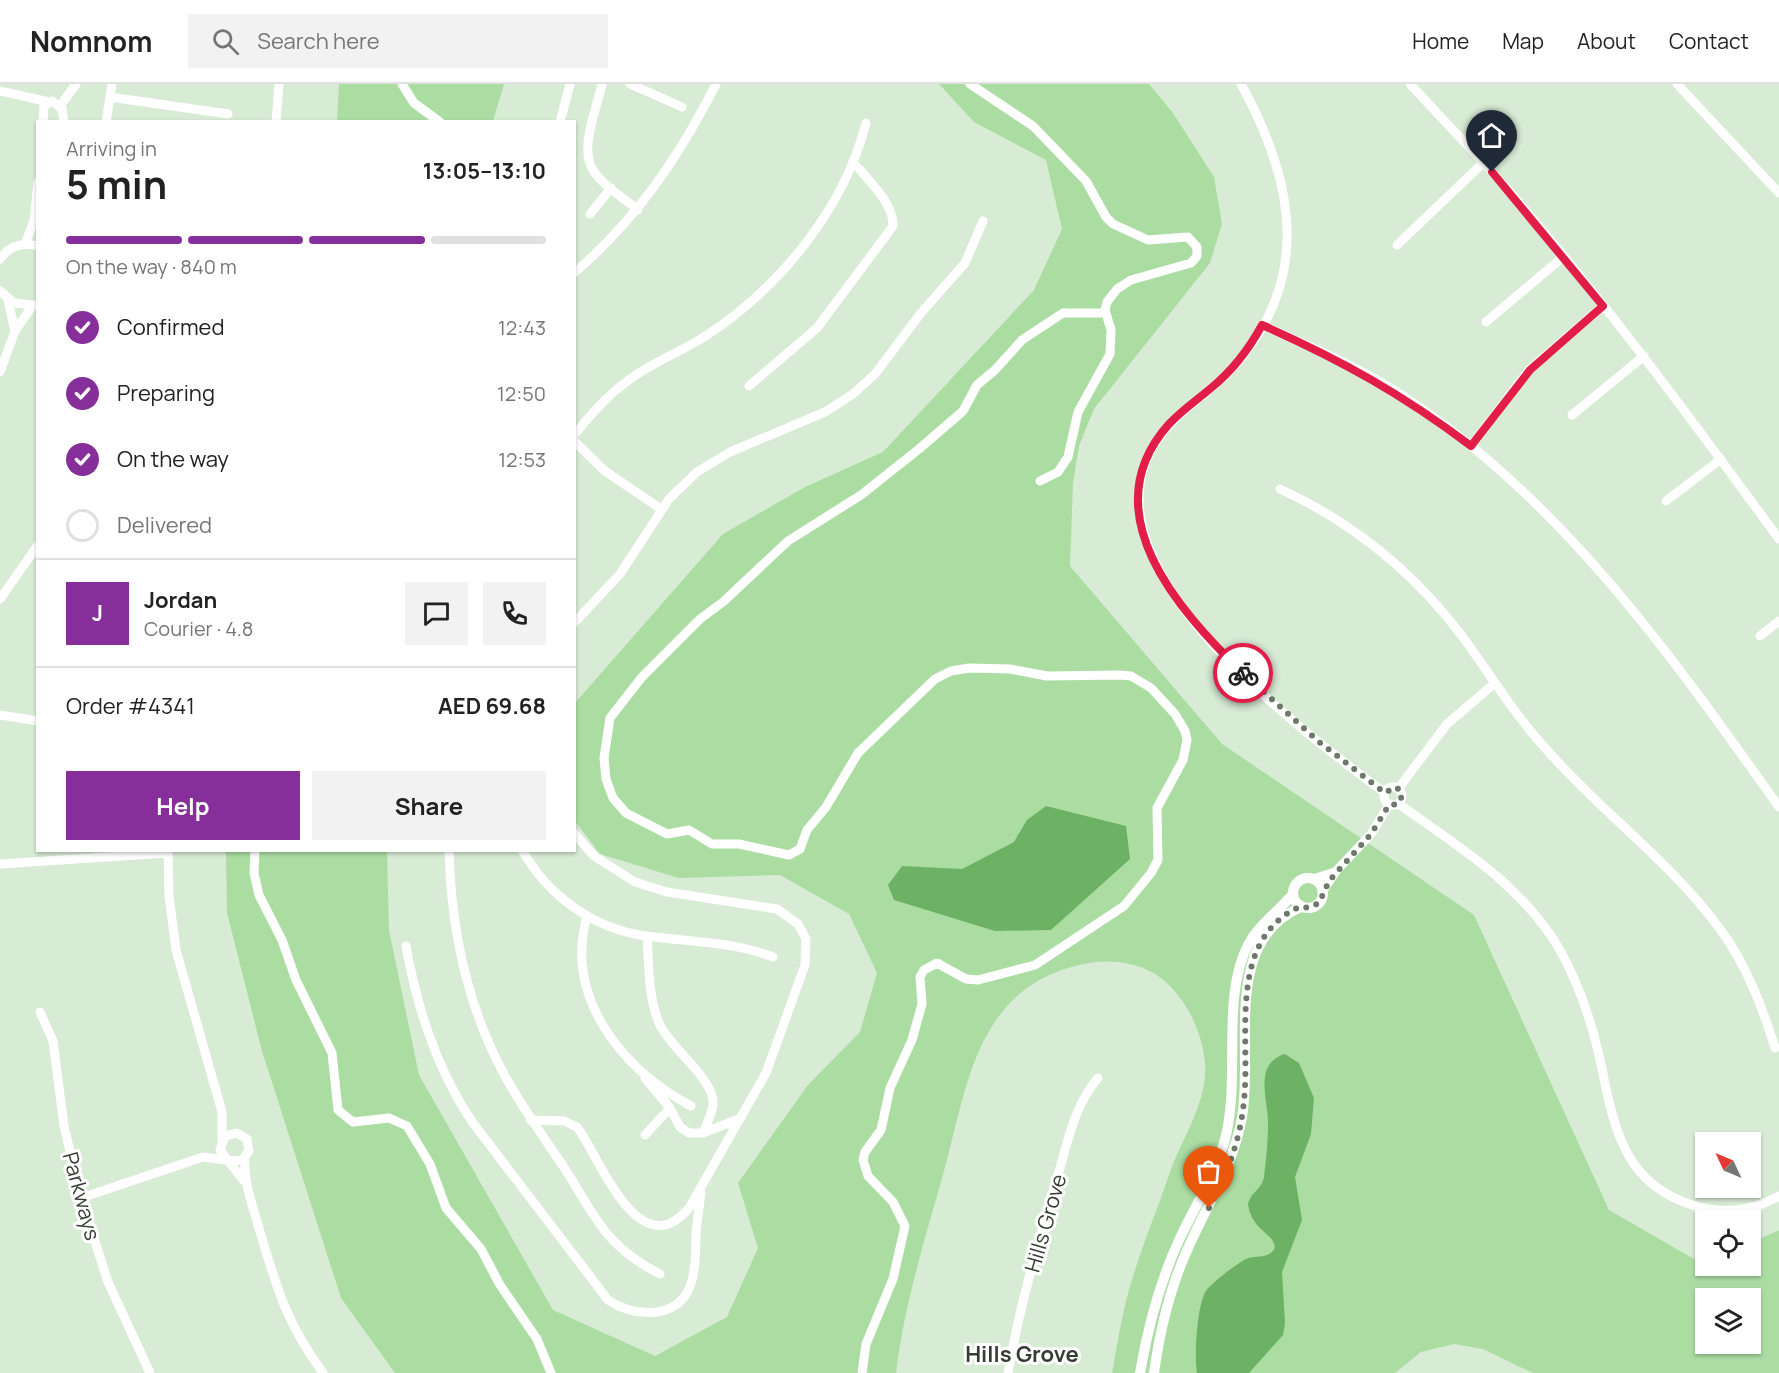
<!DOCTYPE html>
<html lang="en">
<head>
<meta charset="utf-8">
<style>
  :root { --surface:#fff; --page:#f2f2f2; --text:#222; --muted:#767676; --line:#e0e0e0; --accent:#862e9a }
  body { margin:0; font-family:Manrope,sans-serif; background:var(--page); color:var(--text); height:100vh; display:flex; flex-direction:column; font-size:22px; white-space:nowrap }
  * { box-sizing:border-box; margin:0 }
  p { font-size:20px; color:var(--muted) }
  .icon { flex:none; width:33px; height:33px; fill:none; stroke:currentColor; stroke-width:2; stroke-linecap:round; stroke-linejoin:round }
  .map { position:relative; flex:1; overflow:hidden }
  .sheet { position:absolute; left:36px; top:36px; width:540px; height:732px; display:flex; flex-direction:column; background:var(--surface); border-radius:0px; box-shadow:0 2px 4px #0004 }
  .sheet>* { flex:none }
  .needle { width:39px; rotate:314deg }
  .buttons { position:absolute; left:1695px; top:1048px; display:grid; gap:12px }
  .buttons a { display:grid; place-items:center; width:66px; height:66px; border-radius:0px; background:var(--surface); box-shadow:0 2px 4px #0004; font-size:30px }
  .pin { position:absolute; display:grid; place-items:center; width:51px; height:51px; color:#fff; margin:-62px -26px; border-radius:50% 50% 50% 0; rotate:-45deg; box-shadow:0 0 6px #0007 }
  .pin .icon { rotate:45deg }
  .courier { position:absolute; display:grid; place-items:center; width:60px; height:60px; margin:-30px; border:4px solid #e11d48; border-radius:50%; background:#fff; color:#222; box-shadow:0 2px 8px #0007 }
  .summary em { font-style:normal; font-weight:700 }
  .summary div { display:flex; flex-direction:column-reverse }
  .summary { display:flex; align-items:center; justify-content:space-between; height:102px; padding:0 30px }
  h1 { font-size:39px; font-weight:700; line-height:45px }
  .bar { display:grid; grid-template-columns:repeat(4,1fr); gap:9px 6px; align-content:center; height:72px; padding:0 30px }
  .bar i { height:8px; border-radius:4px; background:var(--line) }
  .bar .on { background:var(--accent) }
  .bar p { grid-column:span 4 }
  .line { display:flex; align-items:center; gap:15px; padding:0 30px; border-top:2px solid var(--line) }
  .line div { flex:1 }
  .round { display:grid; place-items:center; flex:none; width:63px; height:63px; border-radius:0px; background:var(--page) }
  ol { padding:0 30px; list-style:none }
  li { display:flex; align-items:center; gap:18px; height:66px }
  li p { margin-inline-start:auto }
  li .icon { padding:6px; border-radius:50%; background:var(--accent); color:#fff; stroke-width:4 }
  li:last-child { color:var(--muted) }
  li i { width:33px; height:33px; border:3px solid var(--line); border-radius:50% }
  .button { display:flex; gap:12px; margin-top:auto; padding:12px 30px }
  .button a { flex:1; height:69px; border-radius:0px; background:var(--accent); color:#fff; font-size:24px; font-weight:700; line-height:69px; text-align:center }
  .button a+a { background:var(--page); color:var(--text) }
  header { display:flex; align-items:center; gap:36px; box-sizing:border-box; height:84px; padding:0 30px; background:var(--surface); border-bottom:2px solid var(--line) }
  header strong { font-size:28px }
  nav { display:flex; gap:33px; margin-inline-start:auto; font-size:21px }
  .search { width:420px; height:54px; background:var(--page); display:flex; align-items:center; gap:15px; box-sizing:border-box; padding:0 21px; border-radius:0px; color:var(--muted); font-size:22px }
  .map>svg:first-child { display:block }
</style>
</head>
<body>
<header>
<strong>Nomnom</strong>
<div class="search"><svg class="icon" aria-label="search" viewBox="0 0 24 24"><circle cx="10" cy="10" r="6"/><path d="M15 15l6 6"/></svg>Search here</div>
<nav><a>Home</a><a>Map</a><a>About</a><a>Contact</a></nav>
</header>
<div class="map">
<svg width="1779" height="1289" viewBox="0 0 1779 1289">
  <rect width="100%" height="100%" fill="#d8ebd5"/>
  <path fill="#abdda3" fill-rule="evenodd" d="M339 0H504L493 37 337 38Z
    M939 0H1149L1173 29 1214 93 1222 140 1210 179 1094 325 1079 362 1073 399 1070 482 1222 660 1474 831 1609 1126 1706 1182H1750L1751 1159 1779 1146V1289H1533L1483 1265 1454 1260 1421 1268 1395 1289H1112C1116 1268 1119 1247 1124 1226 1134 1180 1154 1135 1169 1091 1181 1055 1208 1019 1205 979 1202 943 1179 898 1143 884 1119 875 1095 876 1071 883 971 912 966 1013 941 1098 923 1161 904 1223 896 1289H395L341 1214 262 967 227 829 226 767H387L389 846 419 991 553 1226 655 1272 727 1233 758 1164 738 1099 808 1001 860 948 877 889 849 830 780 791 679 794 600 770 575 737V619L723 450 805 403 883 368 1034 206 1062 145 1046 76 974 38ZM1706 1215H1750V1260H1706Z"/>
  <path fill="#6db264" d="M1046 722 1126 742 1130 775 1051 846 995 847 894 816 888 801 902 782 962 785 1014 758 1027 736Z
    M1285 970 1299 979 1314 1014 1311 1050 1295 1093 1302 1136 1282 1188 1285 1239 1283 1251 1249 1289H1197C1194 1273 1197 1220 1206 1207 1211 1199 1238 1179 1246 1175 1257 1170 1268 1176 1275 1164 1274 1148 1252 1148 1248 1120 1250 1109 1262 1105 1264 1093 1266 1076 1268 1057 1268 1041 1269 1017 1252 980 1285 970Z"/>
  <g fill="none" stroke-linecap="round" stroke-linejoin="round">
    <path stroke="#fff" stroke-width="9" d="M402 0 414 19 440 38
      M602 0C597 24 579 64 593 86 603 102 624 114 638 126
      M630 0 682 23
      M970 0 1033 42 1086 97 1106 133 1113 140 1148 156 1188 153 1197 163V172L1191 179 1131 196 1117 205 1107 218 1105 226 1111 246 1110 270 1078 328 1068 373 1058 388 1040 397
      M1241 0C1295 98 1314 198 1229 288 1202 315 1168 333 1150 368 1089 489 1301 647 1385 709
      M1410 0C1445 38 1481 75 1515 114 1609 223 1694 339 1779 455
      M1677 0 1779 109
      M0 7 49 18
      M110 13 228 30
      M60 22 76 0
      M43 38 44 22 52 17 62 25 64 38
      M106 38 112 0
      M276 38 279 0
      M560 38 570 0
      M590 130 611 104
      M25 160 34 137 38 98
      M1397 161 1483 79
      M0 175C9 162 22 158 38 162
      M574 189C637 135 679 73 716 0
      M0 207 14 219 34 221
      M8 216 15 247
      M1486 238 1564 172
      M1262 241C1309 262 1357 282 1400 310 1560 413 1671 571 1779 723
      M0 288 15 247 33 221
      M749 302 817 244 893 142C894 119 868 96 854 79
      M1572 331 1644 272
      M574 351C593 328 611 307 636 291 658 276 682 267 704 253 779 205 844 125 866 39
      M574 357 605 387 661 425
      M1471 362 1529 286 1603 222
      M1280 405C1354 439 1413 487 1462 552 1490 590 1514 630 1546 665 1601 728 1670 777 1720 845 1746 880 1762 922 1775 964
      M1666 417 1721 375
      M0 515 38 461
      M574 539 620 490 669 415 697 388 730 368 825 328 853 310 875 290 921 229 965 179 983 137
      M1760 552 1779 537
      M0 631 38 637
      M1384 712a9 9 0 1 1 18 0a9 9 0 1 1-18 0Z
      M1398 705 1447 640 1495 599
      M1399 720C1457 762 1518 798 1557 861 1576 893 1589 930 1598 967 1613 1032 1617 1100 1696 1122 1724 1130 1753 1127 1779 1112
      M168 766 169 812 176 866 222 1028V1055
      M255 766 254 789 259 811 282 856 296 896 332 969 338 1026 353 1038 389 1034 407 1042 430 1080 446 1124 481 1165 500 1201 537 1255 551 1289
      M449 766C451 845 468 925 506 994 524 1026 545 1055 565 1085 596 1134 606 1163 660 1190
      M522 766C548 812 594 845 646 852 690 858 731 857 773 873
      M0 780 168 769
      M1313 795 1335 788
      M1322 808 1337 786 1371 750 1389 721
      M587 832C564 914 622 985 691 1022
      M647 852C649 881 648 913 659 939 670 964 713 994 713 1018 713 1029 707 1039 703 1049
      M406 862C417 924 437 986 473 1039L608 1216C623 1226 639 1230 657 1228 697 1222 695 1183 696 1151 697 1137 699 1123 701 1109
      M40 928 53 957 64 1042 81 1114 108 1198 150 1289
      M645 994 670 1024 680 1043 689 1049H703L741 1034
      M530 1036 564 1037 577 1043C600 1073 638 1184 689 1124L766 989 805 881 806 855 798 840 777 825 667 808 635 798 594 772 574 749
      M645 1051 670 1024
      M245 1073C243 1097 252 1119 258 1141 276 1201 285 1237 323 1289
      M231 1077 242 1076 249 1067 247 1055 237 1049 225 1052 220 1066 243 1096
      M81 1114 203 1073 226 1076
      M862 1289 866 1260 893 1195 905 1142 893 1118 868 1092 863 1076 865 1068 881 1046 890 1004 912 956 922 920 920 893 924 886 937 879 966 895 978 896 1035 881 1124 822 1151 789 1158 776 1157 724 1183 676 1187 656 1185 647 1175 630 1151 604 1131 592 1120 591 1047 592 1010 585 969 584 951 587 935 595 858 669 826 723 807 746 800 765 789 771 739 760H712L689 746 667 750 626 729 613 714 606 695 604 674 610 634 642 593 700 535 723 518 788 457 861 411 919 365 963 327 977 301 995 286 1022 256 1063 229H1105
      M1008 1289C1019 1225 1037 1163 1055 1101 1066 1066 1073 1022 1098 994"/>
    <path stroke="#fff" stroke-width="10" d="M1293 809a15 15 0 1 1 30 0a15 15 0 1 1-30 0Z
      M1140 1289C1148 1242 1160 1197 1180 1154 1195 1122 1214 1093 1224 1059 1242 997 1220 915 1248 861 1259 840 1278 828 1293 810
      M1154 1289C1160 1245 1170 1203 1189 1162 1208 1119 1234 1080 1242 1033 1254 965 1221 857 1301 823"/>
  </g>
  <g fill="none" stroke-linecap="round" stroke-linejoin="round">
    <path stroke="#6e796c" stroke-width="6" stroke-dasharray="0 10.8" d="M1209 1124C1227 1091 1241 1054 1244 1016 1251 951 1226 856 1301 822L1308 824 1319 819 1329 797 1371 750 1389 721 1398 720 1402 712 1400 706 1395 703 1385 709 1318 657 1243 589"/>
    <path stroke="#e11d48" stroke-width="8" d="M1243 589C1179 527 1090 428 1169 340 1182 326 1197 316 1211 304 1232 287 1249 265 1262 241 1341 276 1402 310 1471 362L1530 286 1603 222 1492 88"/>
  </g>
  <g text-anchor="middle" dominant-baseline="central" stroke-width="6" stroke-linejoin="round" paint-order="stroke">
    <g font-size="21" fill="#353c34" stroke="#fff">
      <text transform="translate(82 1112) rotate(75)">Parkways</text>
      <text transform="translate(1045 1139) rotate(-74)">Hills Grove</text>
    </g>
    <g font-size="22" font-weight="bold" fill="#353c34" stroke="#fff">
      <text x="1022" y="1270">Hills Grove</text>
    </g>
  </g>
</svg>
<div class="buttons">
<a><svg class="needle" viewBox="-14 -14 28 28"><path d="M0-13l5 13h-10z" fill="#e53935"/><path d="M0 13l5-13h-10z" fill="#767676"/></svg></a>
<a><svg class="icon" aria-label="locate" viewBox="0 0 24 24"><circle cx="12" cy="12" r="6"/><path d="M12 2v4M12 18v4M2 12h4M18 12h4"/></svg></a>
<a><svg class="icon" aria-label="layers" viewBox="0 0 24 24"><path d="M12 4l9 5-9 5-9-5zM3 14l9 5 9-5"/></svg></a>
</div>
<div class="pin" style="left:1209px;top:1124px;background:#ea580c"><svg class="icon" aria-label="bag" viewBox="0 0 24 24"><path d="M5 8h14l-1 12H6zM9 8a3 3 0 0 1 6 0"/></svg></div>
<div class="pin" style="left:1492px;top:88px;background:#1f2937"><svg class="icon" aria-label="home" viewBox="0 0 24 24"><path d="M3 11l9-7 9 7M6 9v11h12V9"/></svg></div>
<div class="courier" style="left:1243px;top:589px"><svg class="icon" aria-label="bike" viewBox="0 0 24 24"><circle cx="6" cy="16" r="4"/><circle cx="18" cy="16" r="4"/><path d="M6 16l4-8h5l3 8M10 8l3 8H6M13 5h3"/></svg></div>
<section class="sheet">
<div class="summary"><div><h1>5 min</h1><p>Arriving in</p></div><em>13:05–13:10</em></div>
<div class="bar"><i class="on"></i><i class="on"></i><i class="on"></i><i></i><p>On the way · 840 m</p></div>
<ol>
<li><svg class="icon" aria-label="check" viewBox="0 0 24 24"><path d="M5 12l5 5 9-10"/></svg>Confirmed<p>12:43</p></li>
<li><svg class="icon" aria-label="check" viewBox="0 0 24 24"><path d="M5 12l5 5 9-10"/></svg>Preparing<p>12:50</p></li>
<li><svg class="icon" aria-label="check" viewBox="0 0 24 24"><path d="M5 12l5 5 9-10"/></svg>On the way<p>12:53</p></li>
<li><i></i>Delivered</li>
</ol>
<div class="line" style="height:108px"><b class="round" style="background:var(--accent);color:#fff">J</b><div><b>Jordan</b><p>Courier · 4.8</p></div><a class="round"><svg class="icon" aria-label="chat" viewBox="0 0 24 24"><path d="M4 5h16v11H9l-5 4z"/></svg></a><a class="round"><svg class="icon" aria-label="phone" viewBox="0 0 24 24"><path d="M5 4h4l2 5-3 2q2 4 5 5l2-3 5 2v4C11 20 4 13 5 4z"/></svg></a></div>
<div class="line" style="height:78px"><div>Order #4341</div><b>AED 69.68</b></div>
<div class="button"><a>Help</a><a>Share</a></div>
</section>
</div>
</body>
</html>
